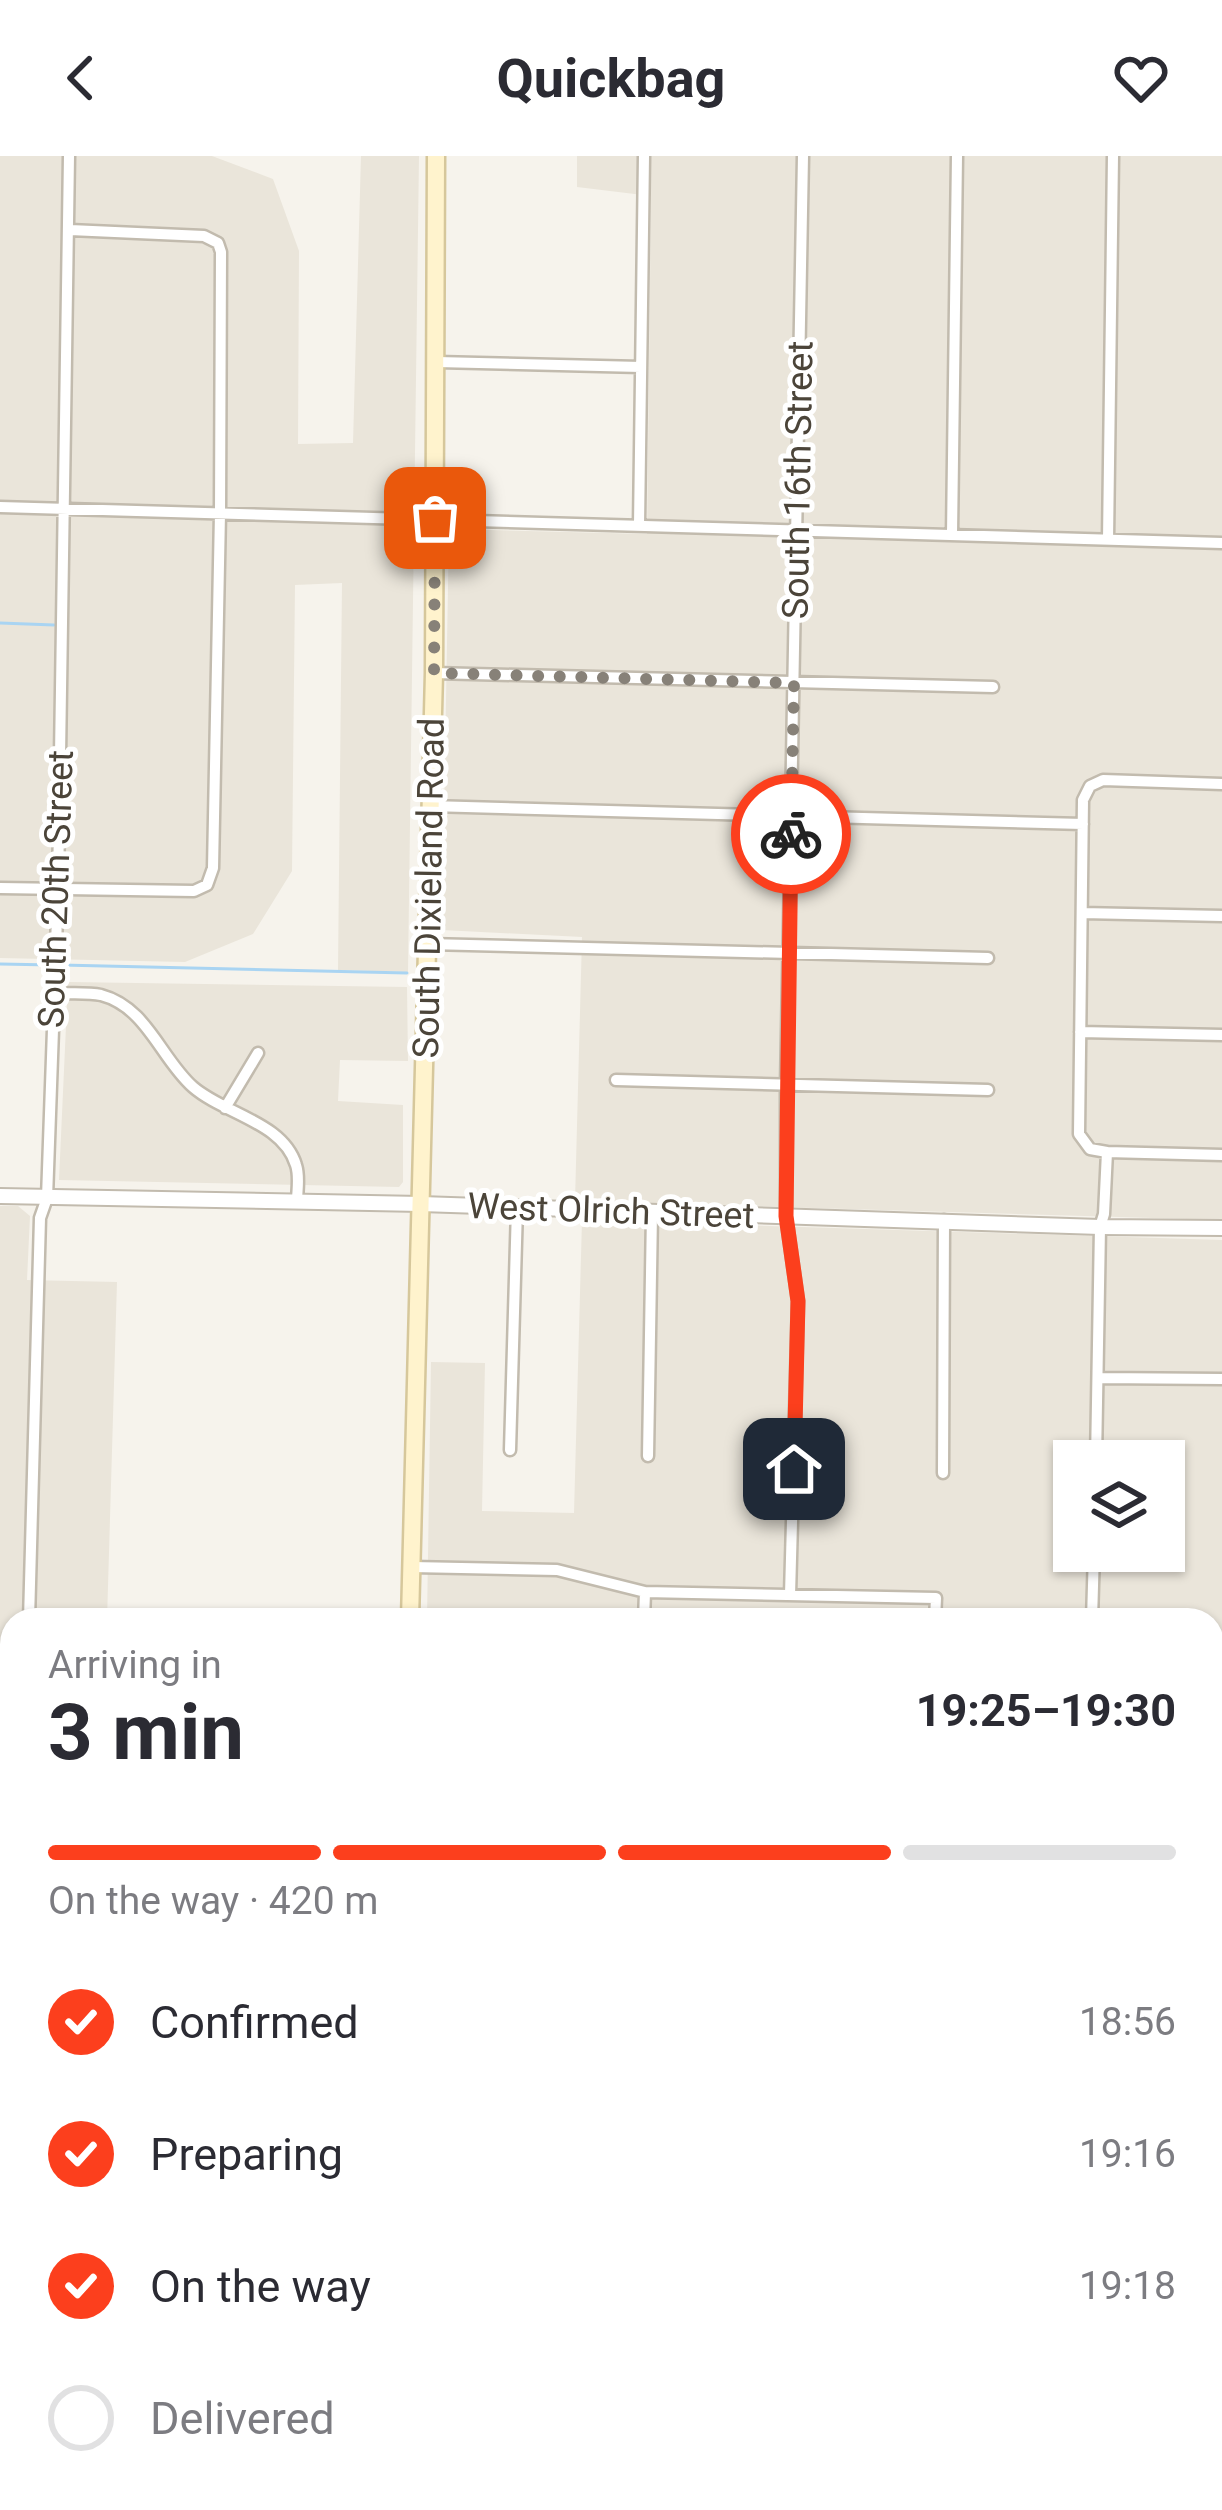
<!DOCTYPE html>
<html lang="en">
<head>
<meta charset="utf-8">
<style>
  :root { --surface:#fff; --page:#f2f2f3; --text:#2b2b33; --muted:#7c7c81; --line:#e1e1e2; --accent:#fc3f1d }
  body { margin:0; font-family:Roboto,sans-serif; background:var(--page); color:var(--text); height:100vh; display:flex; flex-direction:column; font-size:45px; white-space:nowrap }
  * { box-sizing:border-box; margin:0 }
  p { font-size:39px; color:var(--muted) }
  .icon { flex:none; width:66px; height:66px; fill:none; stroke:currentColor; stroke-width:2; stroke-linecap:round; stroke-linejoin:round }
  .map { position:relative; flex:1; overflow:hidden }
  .panel { position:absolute; left:0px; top:1452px; width:1224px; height:903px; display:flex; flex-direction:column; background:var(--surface); border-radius:36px 36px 0 0; box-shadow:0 3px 9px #0004 }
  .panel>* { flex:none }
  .tools { position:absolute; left:1053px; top:1284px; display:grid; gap:24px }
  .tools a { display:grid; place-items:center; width:132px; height:132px; border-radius:0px; background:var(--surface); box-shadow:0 3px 9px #0004; font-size:60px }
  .pin { position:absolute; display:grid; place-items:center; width:102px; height:102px; color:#fff; margin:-51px; border-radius:24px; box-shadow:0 6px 18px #0006 }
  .courier { position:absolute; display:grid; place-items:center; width:120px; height:120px; margin:-60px; border:9px solid #fc3f1d; border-radius:50%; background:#fff; color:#222; box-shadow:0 3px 15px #0007 }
  .head em { font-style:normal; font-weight:700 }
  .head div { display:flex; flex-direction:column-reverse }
  .head { display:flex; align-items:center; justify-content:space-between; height:204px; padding:0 48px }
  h1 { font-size:78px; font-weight:700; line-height:90px }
  .bar { display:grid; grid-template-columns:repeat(4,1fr); gap:18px 12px; align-content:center; height:144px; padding:0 48px }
  .bar i { height:15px; border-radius:9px; background:var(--line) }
  .bar .selected { background:var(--accent) }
  .bar p { grid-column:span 4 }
  ol { padding:0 48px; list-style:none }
  li { display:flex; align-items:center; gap:36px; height:132px }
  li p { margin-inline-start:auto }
  li .icon { padding:12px; border-radius:50%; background:var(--accent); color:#fff; stroke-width:4 }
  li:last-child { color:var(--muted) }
  li i { width:66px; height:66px; border:6px solid var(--line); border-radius:50% }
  header { display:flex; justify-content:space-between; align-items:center; height:156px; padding:0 48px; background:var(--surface); font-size:54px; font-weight:700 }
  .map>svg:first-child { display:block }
</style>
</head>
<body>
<header><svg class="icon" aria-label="back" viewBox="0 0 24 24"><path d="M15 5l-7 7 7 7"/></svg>Quickbag<svg class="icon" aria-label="heart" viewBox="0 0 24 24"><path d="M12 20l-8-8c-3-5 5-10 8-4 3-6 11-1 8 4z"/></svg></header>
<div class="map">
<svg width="1222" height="2354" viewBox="0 0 1222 2354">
  <rect width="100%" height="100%" fill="#f6f3ec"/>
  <path fill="#eae5da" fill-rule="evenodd" d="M0 0H212L273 23 299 95 298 288 353 287 361 0H419L408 816 338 814 342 427 295 429 292 715 253 778 185 806 0 802Z
    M577 0H1222V1064L575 1045 582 781 442 774 449 373 647 378 651 40 577 31Z
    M68 826 407 831 408 905 340 904 338 945 403 949V1026L399 1031 59 1024Z
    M0 1050H18L30 1060 27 1124 117 1126 107 1464H12V2226H0Z
    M582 1064 1222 1084V1670H1212V1464H427L431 1206 485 1207 482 1355 574 1357ZM1074 1305H1164V1395H1074Z
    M1212 1686 1222 1687V2262H1212Z
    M1212 2307 1222 2308V2354H954V2343H1212Z"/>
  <path fill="#d2eab5" d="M399 2343H606L525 2354H399Z"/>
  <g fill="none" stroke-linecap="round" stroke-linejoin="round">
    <path stroke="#a9d4f2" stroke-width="3" d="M0 467 54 469
      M0 808 52 809
      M61 809 407 817"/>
    <g stroke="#c2bbae" stroke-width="15">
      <path id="minor" d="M437 206 641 211
        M0 351 1222 387
        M639 369 644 0
        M952 378 957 0
        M1108 384 1113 0
        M434 517 993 531
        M430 650 1083 668
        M0 732 194 735 207 729 213 712 220 357 221 96 218 87 204 80 70 74
        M1082 757 1222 760
        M428 788 988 802
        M54 837C69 838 87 836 101 839 147 851 161 903 193 931 224 958 283 966 296 1009 300 1021 297 1034 297 1046
        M1080 876 1222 879
        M616 924 988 934
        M225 952 258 897
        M1107 996 1222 999
        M1098 1222 1222 1223
        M510 1294 517 1052
        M648 1300 652 1057
        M1096 1305 1100 1071 1104 1058 1107 996 1090 993 1079 978 1083 644 1090 630 1103 624 1222 628
        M943 1317 944 1064
        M412 1411 557 1414 645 1436 936 1442 935 1464
        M790 1439 798 1145 786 1060V930L803 0
        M29 1464 40 1062 47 1042 58 733 69 0
        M644 1464 645 1436
        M1092 1464 1094 1395
        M0 1564 12 1565
        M1212 1602 1222 1603
        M0 1716 12 1717
        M1212 1755H1222
        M1212 1975H1222
        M1212 2124 1222 2125
        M778 2354V2343
        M1002 2354 1003 2343
        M1149 2354V2343"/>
    </g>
    <g stroke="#c2bbae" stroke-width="18">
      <path id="tertiary" d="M0 1040 421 1048 1100 1071 1222 1072"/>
    </g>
    <g stroke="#d6c79b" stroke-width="21">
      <path id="secondary" d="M410 1464 434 517 436 0
        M0 2246 12 2247
        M1212 2281H1222
        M387 2343V2354"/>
    </g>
    <use href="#minor" stroke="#fff" stroke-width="10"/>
    <use href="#tertiary" stroke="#fff" stroke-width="14"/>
    <use href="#secondary" stroke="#fff3cd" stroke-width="16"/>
  </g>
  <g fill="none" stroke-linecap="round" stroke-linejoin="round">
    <path stroke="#878178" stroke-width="12" stroke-dasharray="0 21.6" d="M435 362 434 517 794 527 791 678"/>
    <path stroke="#fc3f1d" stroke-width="15" d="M791 678 786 1060 798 1145 794 1313"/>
  </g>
  <g text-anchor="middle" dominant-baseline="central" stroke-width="10" stroke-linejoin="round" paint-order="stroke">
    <g font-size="36" fill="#4b4439" stroke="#fff">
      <text transform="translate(798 324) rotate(-89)">South 16th Street</text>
      <text transform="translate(429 732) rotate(-89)">South Dixieland Road</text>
      <text transform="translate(56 733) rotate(-88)">South 20th Street</text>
      <text transform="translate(611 1055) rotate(2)">West Olrich Street</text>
    </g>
  </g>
</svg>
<div class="tools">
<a><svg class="icon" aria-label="layers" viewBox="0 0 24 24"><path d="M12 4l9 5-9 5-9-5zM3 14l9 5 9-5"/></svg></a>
</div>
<div class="pin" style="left:435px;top:362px;background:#ea580c"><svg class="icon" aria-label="bag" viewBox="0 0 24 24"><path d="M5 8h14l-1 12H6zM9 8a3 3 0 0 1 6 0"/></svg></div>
<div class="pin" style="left:794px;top:1313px;background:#1f2937"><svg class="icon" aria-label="home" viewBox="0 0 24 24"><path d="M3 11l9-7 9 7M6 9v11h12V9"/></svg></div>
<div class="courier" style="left:791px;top:678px"><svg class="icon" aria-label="bike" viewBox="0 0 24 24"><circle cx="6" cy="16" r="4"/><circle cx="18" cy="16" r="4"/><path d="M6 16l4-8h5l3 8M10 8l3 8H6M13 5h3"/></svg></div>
<section class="panel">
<div class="head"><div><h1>3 min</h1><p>Arriving in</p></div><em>19:25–19:30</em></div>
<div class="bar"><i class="selected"></i><i class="selected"></i><i class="selected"></i><i></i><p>On the way · 420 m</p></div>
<ol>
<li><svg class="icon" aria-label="check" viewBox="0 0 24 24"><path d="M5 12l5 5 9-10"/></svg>Confirmed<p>18:56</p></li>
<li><svg class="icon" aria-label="check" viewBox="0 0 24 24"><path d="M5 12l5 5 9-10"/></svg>Preparing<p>19:16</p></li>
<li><svg class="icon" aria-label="check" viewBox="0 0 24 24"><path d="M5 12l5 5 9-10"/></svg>On the way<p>19:18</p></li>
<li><i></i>Delivered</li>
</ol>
</section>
</div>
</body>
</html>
